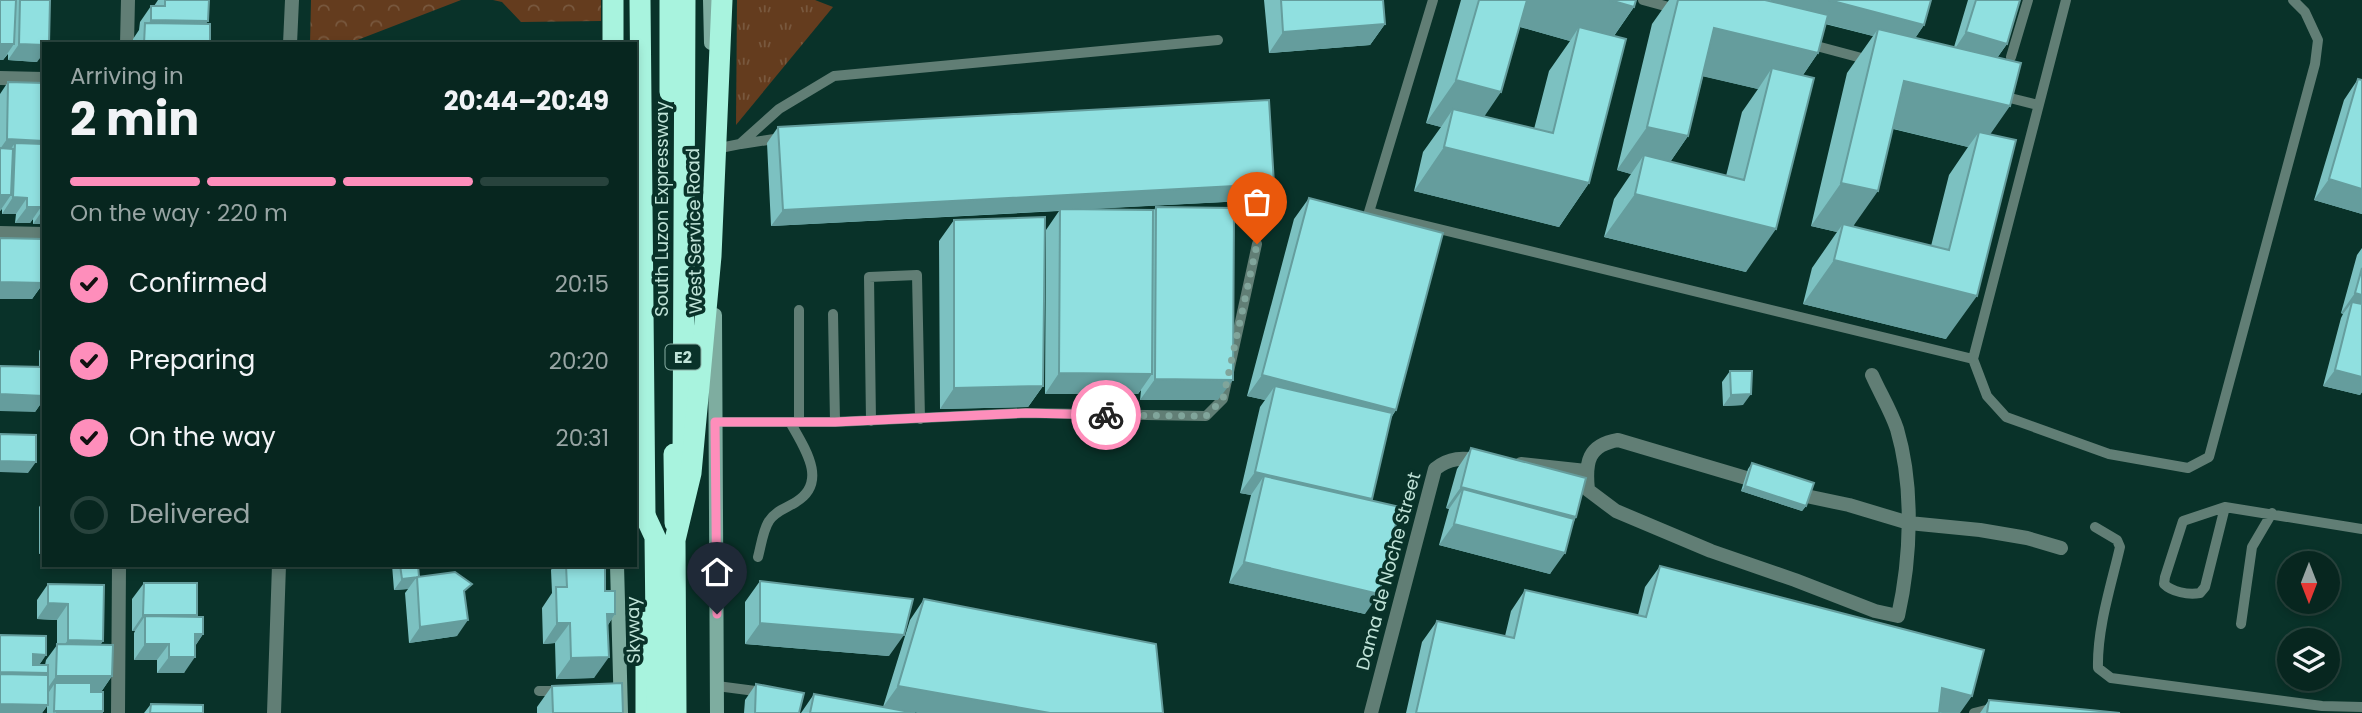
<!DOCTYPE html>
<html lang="en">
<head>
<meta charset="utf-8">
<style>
  :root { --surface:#07261f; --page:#15322c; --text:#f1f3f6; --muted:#98a5a4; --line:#28433d; --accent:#fe8ebb }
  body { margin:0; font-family:Poppins,sans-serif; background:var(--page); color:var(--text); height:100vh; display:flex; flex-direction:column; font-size:26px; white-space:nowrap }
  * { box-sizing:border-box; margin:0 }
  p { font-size:23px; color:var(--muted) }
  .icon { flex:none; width:38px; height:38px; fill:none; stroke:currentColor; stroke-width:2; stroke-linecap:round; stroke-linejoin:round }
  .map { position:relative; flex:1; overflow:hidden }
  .drawer { position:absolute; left:42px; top:42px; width:595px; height:525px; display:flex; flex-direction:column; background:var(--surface); border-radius:0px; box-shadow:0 4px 10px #0003,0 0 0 2px var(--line) }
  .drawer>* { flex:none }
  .needle { width:46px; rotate:180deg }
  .buttons { position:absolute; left:2277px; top:551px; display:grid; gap:14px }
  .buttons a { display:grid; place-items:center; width:63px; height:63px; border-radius:50%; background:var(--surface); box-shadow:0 4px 10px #0003,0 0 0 2px var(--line); font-size:35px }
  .pin { position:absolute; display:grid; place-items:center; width:60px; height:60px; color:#fff; margin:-72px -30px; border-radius:50% 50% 50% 0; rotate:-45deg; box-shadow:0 0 7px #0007 }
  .pin .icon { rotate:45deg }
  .courier { position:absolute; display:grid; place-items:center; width:70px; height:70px; margin:-35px; border:5px solid #fe8ebb; border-radius:50%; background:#fff; color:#222; box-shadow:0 2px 9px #0007 }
  .overview em { font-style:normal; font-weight:700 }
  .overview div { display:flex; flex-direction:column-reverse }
  .overview { display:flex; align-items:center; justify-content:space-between; height:119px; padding:0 28px }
  h1 { font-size:46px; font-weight:700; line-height:52px }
  .bar { display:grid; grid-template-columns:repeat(4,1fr); gap:10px 7px; align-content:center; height:84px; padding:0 28px }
  .bar i { height:9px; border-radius:5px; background:var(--line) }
  .bar .active { background:var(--accent) }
  .bar p { grid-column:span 4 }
  ol { padding:0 28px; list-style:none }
  li { display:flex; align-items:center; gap:21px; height:77px }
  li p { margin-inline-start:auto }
  li .icon { padding:7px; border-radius:50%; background:var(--accent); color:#111; stroke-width:4 }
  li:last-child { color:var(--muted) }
  li i { width:38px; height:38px; border:4px solid var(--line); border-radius:50% }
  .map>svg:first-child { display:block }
</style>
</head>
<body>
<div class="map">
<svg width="2362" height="713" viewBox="0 0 2362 713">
  <defs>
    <pattern id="grass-tufts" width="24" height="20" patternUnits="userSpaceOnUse" patternTransform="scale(1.75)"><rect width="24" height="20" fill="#643c1e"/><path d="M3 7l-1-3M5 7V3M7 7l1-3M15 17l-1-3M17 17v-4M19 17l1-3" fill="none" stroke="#78583e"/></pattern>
    <pattern id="park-crowns" width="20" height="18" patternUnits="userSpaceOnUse" patternTransform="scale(1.75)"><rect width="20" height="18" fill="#643c1e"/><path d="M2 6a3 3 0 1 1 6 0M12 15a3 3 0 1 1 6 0" fill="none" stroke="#78583e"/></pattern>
  </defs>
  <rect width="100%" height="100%" fill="#093229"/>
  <path fill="url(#grass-tufts)" d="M737 0H815L833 7 736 125Z"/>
  <path fill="url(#park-crowns)" d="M311 0H461L347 44H310Z
    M493 0H601V21L521 22 502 2Z"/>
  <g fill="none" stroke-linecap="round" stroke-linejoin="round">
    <path stroke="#617e75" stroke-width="10" d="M1433 0 1369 212 1973 359
      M1643 0 1676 9
      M2066 0 1973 359 1987 396 2006 417 2109 454 2188 468 2209 457 2315 64 2318 40 2305 12 2293 0
      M1809 44 1869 60
      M2011 57 2028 0
      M2002 96 2038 105
      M741 144 781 138
      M715 149 740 144 779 109 834 76 1218 40
      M799 310V421
      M833 314 835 422
      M871 421 869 277 917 275 920 419
      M715 422H835L1026 413 1206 416 1223 399 1257 244
      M2225 507 2205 587 2200 593C2188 595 2172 592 2164 584L2165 577 2183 521 2225 507 2362 529
      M2095 527 2117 540 2120 547C2111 586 2097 628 2098 668L2111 678 2322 706 2362 707
      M758 557C761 546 763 530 769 521 775 511 787 508 796 502 829 482 804 447 790 422
      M2241 624 2252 547 2272 513
      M717 686 763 692
      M539 691H561
      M1974 713 1986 710 2011 713"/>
    <path stroke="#617e75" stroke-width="14" d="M127 44 128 0
      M0 78 44 79
      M0 233 44 234
      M1521 464 1586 471
      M1763 483 1618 440C1588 445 1585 462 1588 490L1616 511 1711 551 1795 580 1875 611 1898 616C1911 558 1914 487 1897 429 1891 411 1880 393 1872 375
      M1792 493 1849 505 1909 523 1980 530 2027 538 2061 548
      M118 713 119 565
      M1371 713 1435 469C1450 457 1462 458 1480 460"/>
    <path stroke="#617e75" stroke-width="14" d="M290 44 292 0
      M274 713 279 565"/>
    <path stroke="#7eada0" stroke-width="14" d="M710 0 711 43
      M715 315 717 713
      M617 565 621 713"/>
    <path stroke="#a8f3de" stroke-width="21" d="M613 0V44
      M640 0 645 516
      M670 0V92
      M674 454 675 523
      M683 469 685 0
      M646 622V713"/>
    <path stroke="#a8f3de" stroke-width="21" d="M635 494 655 537 657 713
      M676 713 675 540 691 473 711 256 722 0"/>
  </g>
  <path fill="#7cc1c1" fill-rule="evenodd" d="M0 0H50L37 62 8 60V54L3 60H0Z
    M158 0H209L206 24 210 44H133V39L139 30 140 22 151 6H154Z
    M1264 0H1383L1385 24 1370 45 1269 53Z
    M1461 0H1636L1634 7 1614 36 1589 183 1559 227 1414 191 1423 152 1441 127 1426 123ZM1520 27 1570 41 1549 71 1534 129 1484 116Z
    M1669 0H1931L1924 25 1915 38 1954 47 1968 0H2020L2007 44 1997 58 1990 134 1946 339 1803 304 1812 268 1837 232 1811 226 1847 73 1873 36 1825 24 1818 53 1803 75 1746 272 1604 237 1614 199 1631 174 1617 170 1652 24ZM1703 76 1758 89 1742 112 1726 176 1670 162 1688 136ZM1893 129 1968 147 1949 175 1931 246 1853 227Z
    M2358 79 2362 80V214L2314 200 2344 100Z
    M8 82 43 145 44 224H33V219L30 223H15L16 214H2V209L0 211V94Z
    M778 127 1274 184 1263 200 1086 209 1153 211 1156 207 1218 400H1140L1141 390 1138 394H1045L1046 230 1059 211 771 226 767 143Z
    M1309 198 1396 410 1391 418 1371 500 1365 614 1229 583 1251 495 1240 493 1260 407 1265 400 1247 396 1294 219Z
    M954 220 1043 386 1028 407 940 409 939 241Z
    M0 238 44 239V306H40V288L32 299H0Z
    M2362 248V392L2360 395 2323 386 2341 318 2343 314 2341 313 2357 255Z
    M44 316V399L35 412 39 367V351L41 348V319Z
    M1730 371 1743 405 1723 406 1722 382Z
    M1471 448 1576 517 1550 574 1439 545 1449 509 1446 508 1457 469Z
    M1752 463 1806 506 1802 511 1741 491 1748 469Z
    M44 476V554H39V507L42 503V478Z
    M392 565H419V577L464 594 457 636 409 643 405 593 408 589 394 590Z
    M554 565H605V591L615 614 608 625 594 678 556 679 555 643 543 644 542 608 552 593 551 570Z
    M1660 566 1960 713H1406L1422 642 1437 621 1505 636 1511 611 1525 590 1638 615 1645 587Z
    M760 581 889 656 745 644V602Z
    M144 583 197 615 196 617 203 634 195 646 184 673H157V660H134V633L135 631H132V599Z
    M48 584 103 641 100 645 112 676 101 692 103 711 102 713H103H47V706L42 713H0L46 655 39 665H45L46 660 57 645V620L37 619V600Z
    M924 599 1163 713H919L883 707 910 620Z
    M756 684 799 713H744L745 700Z
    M552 686 623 713H537V707Z
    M814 694 915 713H801Z
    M1989 700 2120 713H1980Z
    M151 704 203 713H144Z"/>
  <path fill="#659d9d" d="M1518 0H1610L1634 7 1604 50 1579 27 1570 41 1503 22Z
    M1771 0H1829L1924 25 1910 46 1878 29 1873 36 1766 8Z
    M151 20 208 21 197 37 145 28Z
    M1385 24 1370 45 1269 53 1283 32Z
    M1714 28 1818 53 1788 97 1772 68 1758 89 1684 72Z
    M1966 32 2007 44 1992 65 1952 53Z
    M0 44H14L3 60H0Z
    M19 44 44 45V53L37 62 8 60Z
    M1456 80 1501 92 1471 136 1453 109 1441 127 1426 123Z
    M1904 81 2010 106 1980 149 1979 132 1968 147 1874 124Z
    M1647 127 1688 136 1658 180 1644 155 1631 174 1617 170Z
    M7 139 44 141V144L35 157 15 143 6 156 0 149Z
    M1444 147 1589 183 1559 227 1414 191Z
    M2329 179 2362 189V214L2314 200Z
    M1841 183 1878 191 1847 235 1843 224 1837 232 1811 226Z
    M1274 184 1263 200 771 226 783 210Z
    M1635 194 1776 229 1746 272 1604 237Z
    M0 195H11L0 211Z
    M13 197 27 198 16 214H2Z
    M27 207H41L30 223H15Z
    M44 208V224H33Z
    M1834 260 1977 296 1946 339 1803 304Z
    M0 282 43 283 32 299H0Z
    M2355 293 2362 295V319L2352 302 2343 314 2341 313Z
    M2335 370 2362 377V392L2360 395 2323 386Z
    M1059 373 1152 374 1138 394H1045Z
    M1262 375 1396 410 1381 431 1275 386 1265 400 1247 396Z
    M1155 379 1233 380 1218 400H1140Z
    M1043 386 1028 407 940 409 954 388Z
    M0 394 44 396V399L35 412 0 411Z
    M1751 394 1743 405 1723 406 1731 395Z
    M0 461 36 462 28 473 0 472Z
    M1255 472 1372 499 1357 520 1264 476 1251 495 1240 493Z
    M1745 486 1806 506 1802 511 1741 491Z
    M1461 487 1576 517 1561 538 1463 489 1449 509 1446 508Z
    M1454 524 1565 553 1550 574 1439 545Z
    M44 546V554H39Z
    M1244 562 1379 594 1365 614 1229 583Z
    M137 565H191L189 568H135Z
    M416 578 408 589 394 590 402 579Z
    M48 603 68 604 57 620 37 619Z
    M607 614H615L601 635Z
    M143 615H197L186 631 145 616 135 631H132Z
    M468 620 457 636 409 643 420 627Z
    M557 623H570L555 643 543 644Z
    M760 623 904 635 889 656 745 644Z
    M195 634H203L192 651Z
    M68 640 103 641 92 657 56 656Z
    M145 644H169L157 660H134Z
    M33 654 46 655 35 671 22 670Z
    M169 657H195L184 673H157Z
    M609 657 594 678 556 679 571 658Z
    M0 672 48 673 37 689 0 688Z
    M56 676H112L101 692H55V683L49 692H45Z
    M898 686 1050 713H919L883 707Z
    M1942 688 1972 696 1960 713H1942L1927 709Z
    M0 704 48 705 42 713H0Z
    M54 711H103L102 713 57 712 53 713Z"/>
  <path fill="#90e0e0" stroke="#659d9d" stroke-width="2" d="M0 0H16L14 44H0Z
    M20 0H50L49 44H44V45L19 44Z
    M165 0H209L208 21 151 20V6H165Z
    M1281 0H1383L1385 24 1283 32Z
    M1479 0H1527L1501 92 1456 80Z
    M1610 0H1636L1634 7Z
    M1678 0H1765L1828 15 1818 53 1714 28 1688 136 1647 127Z
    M1829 0H1931L1924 25Z
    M1976 0H2020L2007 44 1966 32Z
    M145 23 210 24V44H144Z
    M1579 27 1626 39 1589 183 1444 147 1453 109 1553 133Z
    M1878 29 2021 63 2010 106 1904 81 1878 191 1841 183Z
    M1772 68 1814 78 1776 229 1635 194 1644 155 1744 180Z
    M2358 79 2362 80V189L2329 179Z
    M8 82 44 83V141L7 139Z
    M1269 100 1274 184 783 210 778 127Z
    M1979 132 2016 140 1977 296 1834 260 1843 224 1949 250Z
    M15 143 43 144 41 207H27V198L13 197Z
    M0 148 13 149 11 195H0Z
    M1309 198 1443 233 1396 410 1262 375Z
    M1156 207 1234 208 1233 380 1155 379Z
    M1060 209 1153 210 1152 374 1059 373Z
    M1045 217 1043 386 954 388V220Z
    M0 238 44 239 43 283 0 282Z
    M2362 268V295L2355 293Z
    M2352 302 2362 304V377L2335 370Z
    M0 366 44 367V396L0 394Z
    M1730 371H1752L1751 394 1731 395Z
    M1275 386 1392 413 1372 499 1255 472Z
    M0 434 36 435V462L0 461Z
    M1471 448 1586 478 1576 517 1461 487Z
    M1752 463 1814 483 1806 506 1745 486Z
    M1264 476 1400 507 1379 594 1244 562Z
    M1463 489 1574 519 1565 553 1454 524Z
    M400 565H418L419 577 402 579Z
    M566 565H605V591H615V614H607L609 657 571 658 570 623H557L556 587H567Z
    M1660 566 1984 650 1972 696 1942 688 1939 713H1416L1437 621 1514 638 1525 590 1646 617Z
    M455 572 472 584 464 591 468 620 420 627 417 577Z
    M760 581 913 599 904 635 760 623Z
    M144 583H197V615H143Z
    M48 584 104 585 103 641 68 640V604L48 603Z
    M924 599 1156 644 1163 713H1050L898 686Z
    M145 616 203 617V634H195V657H169V644H145Z
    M0 635 46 636V655L33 654V665H48V673L0 672Z
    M57 644 113 645 112 676H56Z
    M0 674 48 675V705L0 704Z
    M55 683H91V692H103V711H54Z
    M622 683 623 713H553L552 686Z
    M756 684 804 693 799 713H755Z
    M814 694 915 713H810Z
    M1989 700 2120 713H1987Z
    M151 704 203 705V713H150Z
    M0 712H27V713H0Z
    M57 712 103 713H57Z"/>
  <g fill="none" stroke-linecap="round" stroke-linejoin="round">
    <path stroke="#80a59b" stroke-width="7" stroke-dasharray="0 12.6" d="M1106 415 1206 416 1223 399 1257 244"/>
    <path stroke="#fe8ebb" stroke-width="9" d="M717 614 715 422H835L1026 413 1106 415"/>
  </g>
  <g text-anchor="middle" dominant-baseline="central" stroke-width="7" stroke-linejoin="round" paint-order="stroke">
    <rect fill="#093229" stroke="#89aea4" stroke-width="2" x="665.5" y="344.5" width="35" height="25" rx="5"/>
    <g font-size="16" font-weight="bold" fill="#c0e3d8">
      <text x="683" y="357">E2</text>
    </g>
    <g font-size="18" fill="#c0e3d8" stroke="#093229">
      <text transform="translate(661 209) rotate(-90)">South Luzon Expressway</text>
      <text transform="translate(694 231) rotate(-91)">West Service Road</text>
      <text transform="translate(1388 571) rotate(-75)">Dama de Noche Street</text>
      <text transform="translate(633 630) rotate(-91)">Skyway</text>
    </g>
  </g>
</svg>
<div class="buttons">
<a><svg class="needle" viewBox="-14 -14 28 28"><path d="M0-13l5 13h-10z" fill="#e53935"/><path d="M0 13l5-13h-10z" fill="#98a5a4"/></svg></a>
<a><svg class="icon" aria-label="layers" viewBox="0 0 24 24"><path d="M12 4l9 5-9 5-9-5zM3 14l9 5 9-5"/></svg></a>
</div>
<div class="pin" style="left:1257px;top:244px;background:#ea580c"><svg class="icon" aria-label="bag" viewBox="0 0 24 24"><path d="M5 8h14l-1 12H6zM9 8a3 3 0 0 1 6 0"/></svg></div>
<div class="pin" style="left:717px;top:614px;background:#1f2937"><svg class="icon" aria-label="home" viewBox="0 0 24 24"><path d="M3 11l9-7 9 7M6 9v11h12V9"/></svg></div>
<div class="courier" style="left:1106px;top:415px"><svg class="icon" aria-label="bike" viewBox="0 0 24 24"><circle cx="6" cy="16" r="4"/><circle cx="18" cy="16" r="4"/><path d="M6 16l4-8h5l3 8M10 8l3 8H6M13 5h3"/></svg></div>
<section class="drawer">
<div class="overview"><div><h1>2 min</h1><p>Arriving in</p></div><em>20:44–20:49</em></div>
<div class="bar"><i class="active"></i><i class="active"></i><i class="active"></i><i></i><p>On the way · 220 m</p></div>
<ol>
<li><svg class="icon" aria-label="check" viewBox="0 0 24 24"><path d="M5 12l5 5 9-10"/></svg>Confirmed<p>20:15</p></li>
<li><svg class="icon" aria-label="check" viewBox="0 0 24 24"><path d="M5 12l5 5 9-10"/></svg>Preparing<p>20:20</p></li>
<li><svg class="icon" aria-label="check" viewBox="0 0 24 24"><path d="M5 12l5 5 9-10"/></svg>On the way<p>20:31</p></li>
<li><i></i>Delivered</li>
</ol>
</section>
</div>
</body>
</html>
